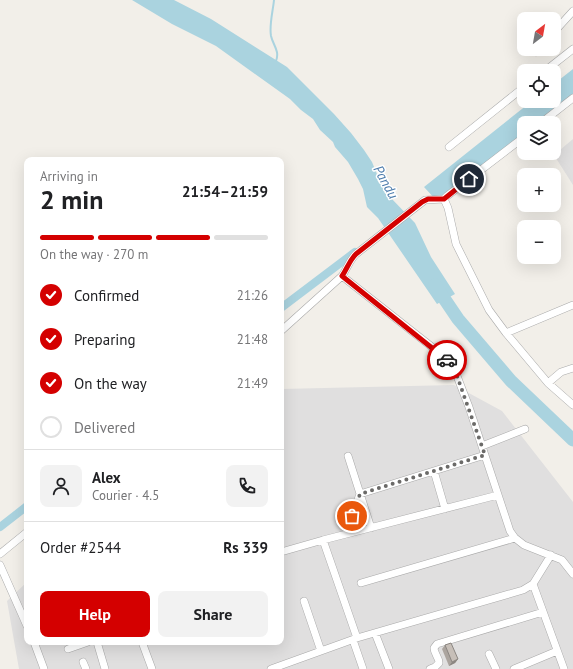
<!DOCTYPE html>
<html lang="en">
<head>
<meta charset="utf-8">
<style>
  :root { --surface:#fff; --page:#f2f2f2; --text:#202124; --muted:#757577; --line:#e0e0e0; --accent:#d40000 }
  body { margin:0; font-family:"PT Sans",sans-serif; background:var(--page); color:var(--text); height:100vh; display:flex; flex-direction:column; font-size:15px; white-space:nowrap }
  * { box-sizing:border-box; margin:0 }
  p { font-size:13px; color:var(--muted) }
  .icon { flex:none; width:22px; height:22px; fill:none; stroke:currentColor; stroke-width:2; stroke-linecap:round; stroke-linejoin:round }
  .map { position:relative; flex:1; overflow:hidden }
  .details { position:absolute; left:24px; top:157px; width:260px; height:488px; display:flex; flex-direction:column; background:var(--surface); border-radius:8px; box-shadow:0 4px 16px #0002 }
  .details>* { flex:none }
  .needle { width:26px; rotate:31deg }
  .tools { position:absolute; left:517px; top:12px; display:grid; gap:8px }
  .tools a { display:grid; place-items:center; width:44px; height:44px; border-radius:8px; background:var(--surface); box-shadow:0 4px 16px #0002; font-size:20px }
  .pin { position:absolute; display:grid; place-items:center; width:34px; height:34px; color:#fff; margin:-17px; border:2px solid #fff; border-radius:50%; box-shadow:0 1px 4px #0007 }
  .courier { position:absolute; display:grid; place-items:center; width:40px; height:40px; margin:-20px; border:3px solid #d40000; border-radius:50%; background:#fff; color:#222; box-shadow:0 1px 5px #0007 }
  .head em { font-style:normal; font-weight:700 }
  .head div { display:flex; flex-direction:column-reverse }
  .head { display:flex; align-items:center; justify-content:space-between; height:68px; padding:0 16px }
  h1 { font-size:26px; font-weight:700; line-height:30px }
  .bar { display:grid; grid-template-columns:repeat(4,1fr); gap:6px 4px; align-content:center; height:48px; padding:0 16px }
  .bar i { height:5px; border-radius:3px; background:var(--line) }
  .bar .on { background:var(--accent) }
  .bar p { grid-column:span 4 }
  .line { display:flex; align-items:center; gap:10px; padding:0 16px; border-top:1px solid var(--line) }
  .line div { flex:1 }
  .round { display:grid; place-items:center; flex:none; width:42px; height:42px; border-radius:8px; background:var(--page) }
  ol { padding:0 16px; list-style:none }
  li { display:flex; align-items:center; gap:12px; height:44px }
  li p { margin-inline-start:auto }
  li .icon { padding:4px; border-radius:50%; background:var(--accent); color:#fff; stroke-width:4 }
  li:last-child { color:var(--muted) }
  li i { width:22px; height:22px; border:2px solid var(--line); border-radius:50% }
  .action { display:flex; gap:8px; margin-top:auto; padding:8px 16px }
  .action a { flex:1; height:46px; border-radius:8px; background:var(--accent); color:#fff; font-size:16px; font-weight:700; line-height:46px; text-align:center }
  .action a+a { background:var(--page); color:var(--text) }
  .map>svg:first-child { display:block }
</style>
</head>
<body>
<div class="map">
<svg width="573" height="669" viewBox="0 0 573 669">
  <rect width="100%" height="100%" fill="#f2efe9"/>
  <path fill="#e0dfdf" d="M573 139V185L554 155Z
    M454 385 502 411 573 502V669H19L7 601 27 582V642H281V389Z"/>
  <path fill="#aad3df" d="M132 0H174L211 19 287 67 334 114 351 133 364 150 372 162 379 179 386 188 391 198 415 223 431 257 455 294 437 304 378 218 367 207 363 189 358 179 348 162 335 147 333 142 320 130 313 119 301 110 290 99 216 46 172 24Z
    M573 69V94L536 123H524V133L479 169 436 200 424 187 532 101H554V84Z"/>
  <g fill="none" stroke-linecap="round" stroke-linejoin="round">
    <path stroke="#aad3df" stroke-width="2" d="M274 0C273 11 269 25 271 36 273 45 280 51 276 61"/>
    <path stroke="#aad3df" stroke-width="8" d="M281 308 355 252
      M0 527 27 506"/>
    <path stroke="#aad3df" stroke-width="13" d="M435 285 458 319 511 381 573 440"/>
    <g stroke="#a9a9a9" stroke-width="8">
      <path id="minor" d="M554 32 573 11
        M536 52 539 49
        M545 71 573 49
        M541 123 573 98
        M449 147 524 87
        M444 199 448 208 456 244 489 310 506 333 548 383 561 372 573 368
        M342 276 437 351 450 363 457 376 469 407 510 531 515 538 524 545 562 560 573 574
        M281 331 342 276C347 269 349 261 356 254L425 200 444 199 447 196 524 137
        M506 333 573 305
        M548 383 573 405
        M482 446 525 429
        M348 456 371 528
        M434 471 445 509
        M352 516 360 494 485 455
        M323 540 357 638
        M281 552 323 540 498 495
        M0 554 27 532
        M0 565 27 626
        M361 583 515 538
        M533 584 564 669
        M304 601 321 651
        M375 633 389 669
        M353 640 363 669
        M34 642 44 669
        M97 642 105 669
        M142 642 152 669
        M68 649 88 642
        M489 654 496 669
        M83 662 86 669
        M271 669 357 638 523 590 533 584 551 555
        M430 669 435 667 439 663C439 657 434 654 434 648L437 644 543 612
        M514 669 557 651"/>
    </g>
    <use href="#minor" stroke="#fff" stroke-width="7"/>
  </g>
  <path fill="#aba49e" d="M445 645 458 659 455 663 449 666 442 649Z"/>
  <path fill="#8b8681" d="M458 659 455 663 449 666 452 662Z"/>
  <path fill="#c7bfb8" stroke="#8b8681" d="M451 643 458 659 452 662 445 645Z"/>
  <g fill="none" stroke-linecap="round" stroke-linejoin="round">
    <path stroke="#6b6a68" stroke-width="4" stroke-dasharray="0 7.2" d="M352 516 360 494 485 455 457 376 447 360"/>
    <path stroke="#d40000" stroke-width="5" d="M447 360 342 276C347 269 349 261 356 254L422 202 428 199H444L469 179"/>
  </g>
  <g text-anchor="middle" dominant-baseline="central" stroke-width="3" stroke-linejoin="round" paint-order="stroke">
    <g font-size="14" font-style="italic" fill="#4a7aab" stroke="#fff">
      <text transform="translate(386 182) rotate(61)">Pandu</text>
    </g>
  </g>
</svg>
<div class="tools">
<a><svg class="needle" viewBox="-14 -14 28 28"><path d="M0-13l5 13h-10z" fill="#e53935"/><path d="M0 13l5-13h-10z" fill="#757577"/></svg></a>
<a><svg class="icon" aria-label="locate" viewBox="0 0 24 24"><circle cx="12" cy="12" r="6"/><path d="M12 2v4M12 18v4M2 12h4M18 12h4"/></svg></a>
<a><svg class="icon" aria-label="layers" viewBox="0 0 24 24"><path d="M12 4l9 5-9 5-9-5zM3 14l9 5 9-5"/></svg></a>
<a>+</a>
<a>−</a>
</div>
<div class="pin" style="left:352px;top:516px;background:#ea580c"><svg class="icon" aria-label="bag" viewBox="0 0 24 24"><path d="M5 8h14l-1 12H6zM9 8a3 3 0 0 1 6 0"/></svg></div>
<div class="pin" style="left:469px;top:179px;background:#1f2937"><svg class="icon" aria-label="home" viewBox="0 0 24 24"><path d="M3 11l9-7 9 7M6 9v11h12V9"/></svg></div>
<div class="courier" style="left:447px;top:360px"><svg class="icon" aria-label="car" viewBox="0 0 24 24"><path d="M5 17H2v-5l4-1 3-4h7l3 4 3 1v5h-3M9 17h6M6 11h13"/><circle cx="7" cy="17" r="2"/><circle cx="17" cy="17" r="2"/></svg></div>
<section class="details">
<div class="head"><div><h1>2 min</h1><p>Arriving in</p></div><em>21:54–21:59</em></div>
<div class="bar"><i class="on"></i><i class="on"></i><i class="on"></i><i></i><p>On the way · 270 m</p></div>
<ol>
<li><svg class="icon" aria-label="check" viewBox="0 0 24 24"><path d="M5 12l5 5 9-10"/></svg>Confirmed<p>21:26</p></li>
<li><svg class="icon" aria-label="check" viewBox="0 0 24 24"><path d="M5 12l5 5 9-10"/></svg>Preparing<p>21:48</p></li>
<li><svg class="icon" aria-label="check" viewBox="0 0 24 24"><path d="M5 12l5 5 9-10"/></svg>On the way<p>21:49</p></li>
<li><i></i>Delivered</li>
</ol>
<div class="line" style="height:72px"><a class="round"><svg class="icon" aria-label="person" viewBox="0 0 24 24"><circle cx="12" cy="8" r="4"/><path d="M4 21q1-7 8-7t8 7"/></svg></a><div><b>Alex</b><p>Courier · 4.5</p></div><a class="round"><svg class="icon" aria-label="phone" viewBox="0 0 24 24"><path d="M5 4h4l2 5-3 2q2 4 5 5l2-3 5 2v4C11 20 4 13 5 4z"/></svg></a></div>
<div class="line" style="height:52px"><div>Order #2544</div><b>Rs 339</b></div>
<div class="action"><a>Help</a><a>Share</a></div>
</section>
</div>
</body>
</html>
